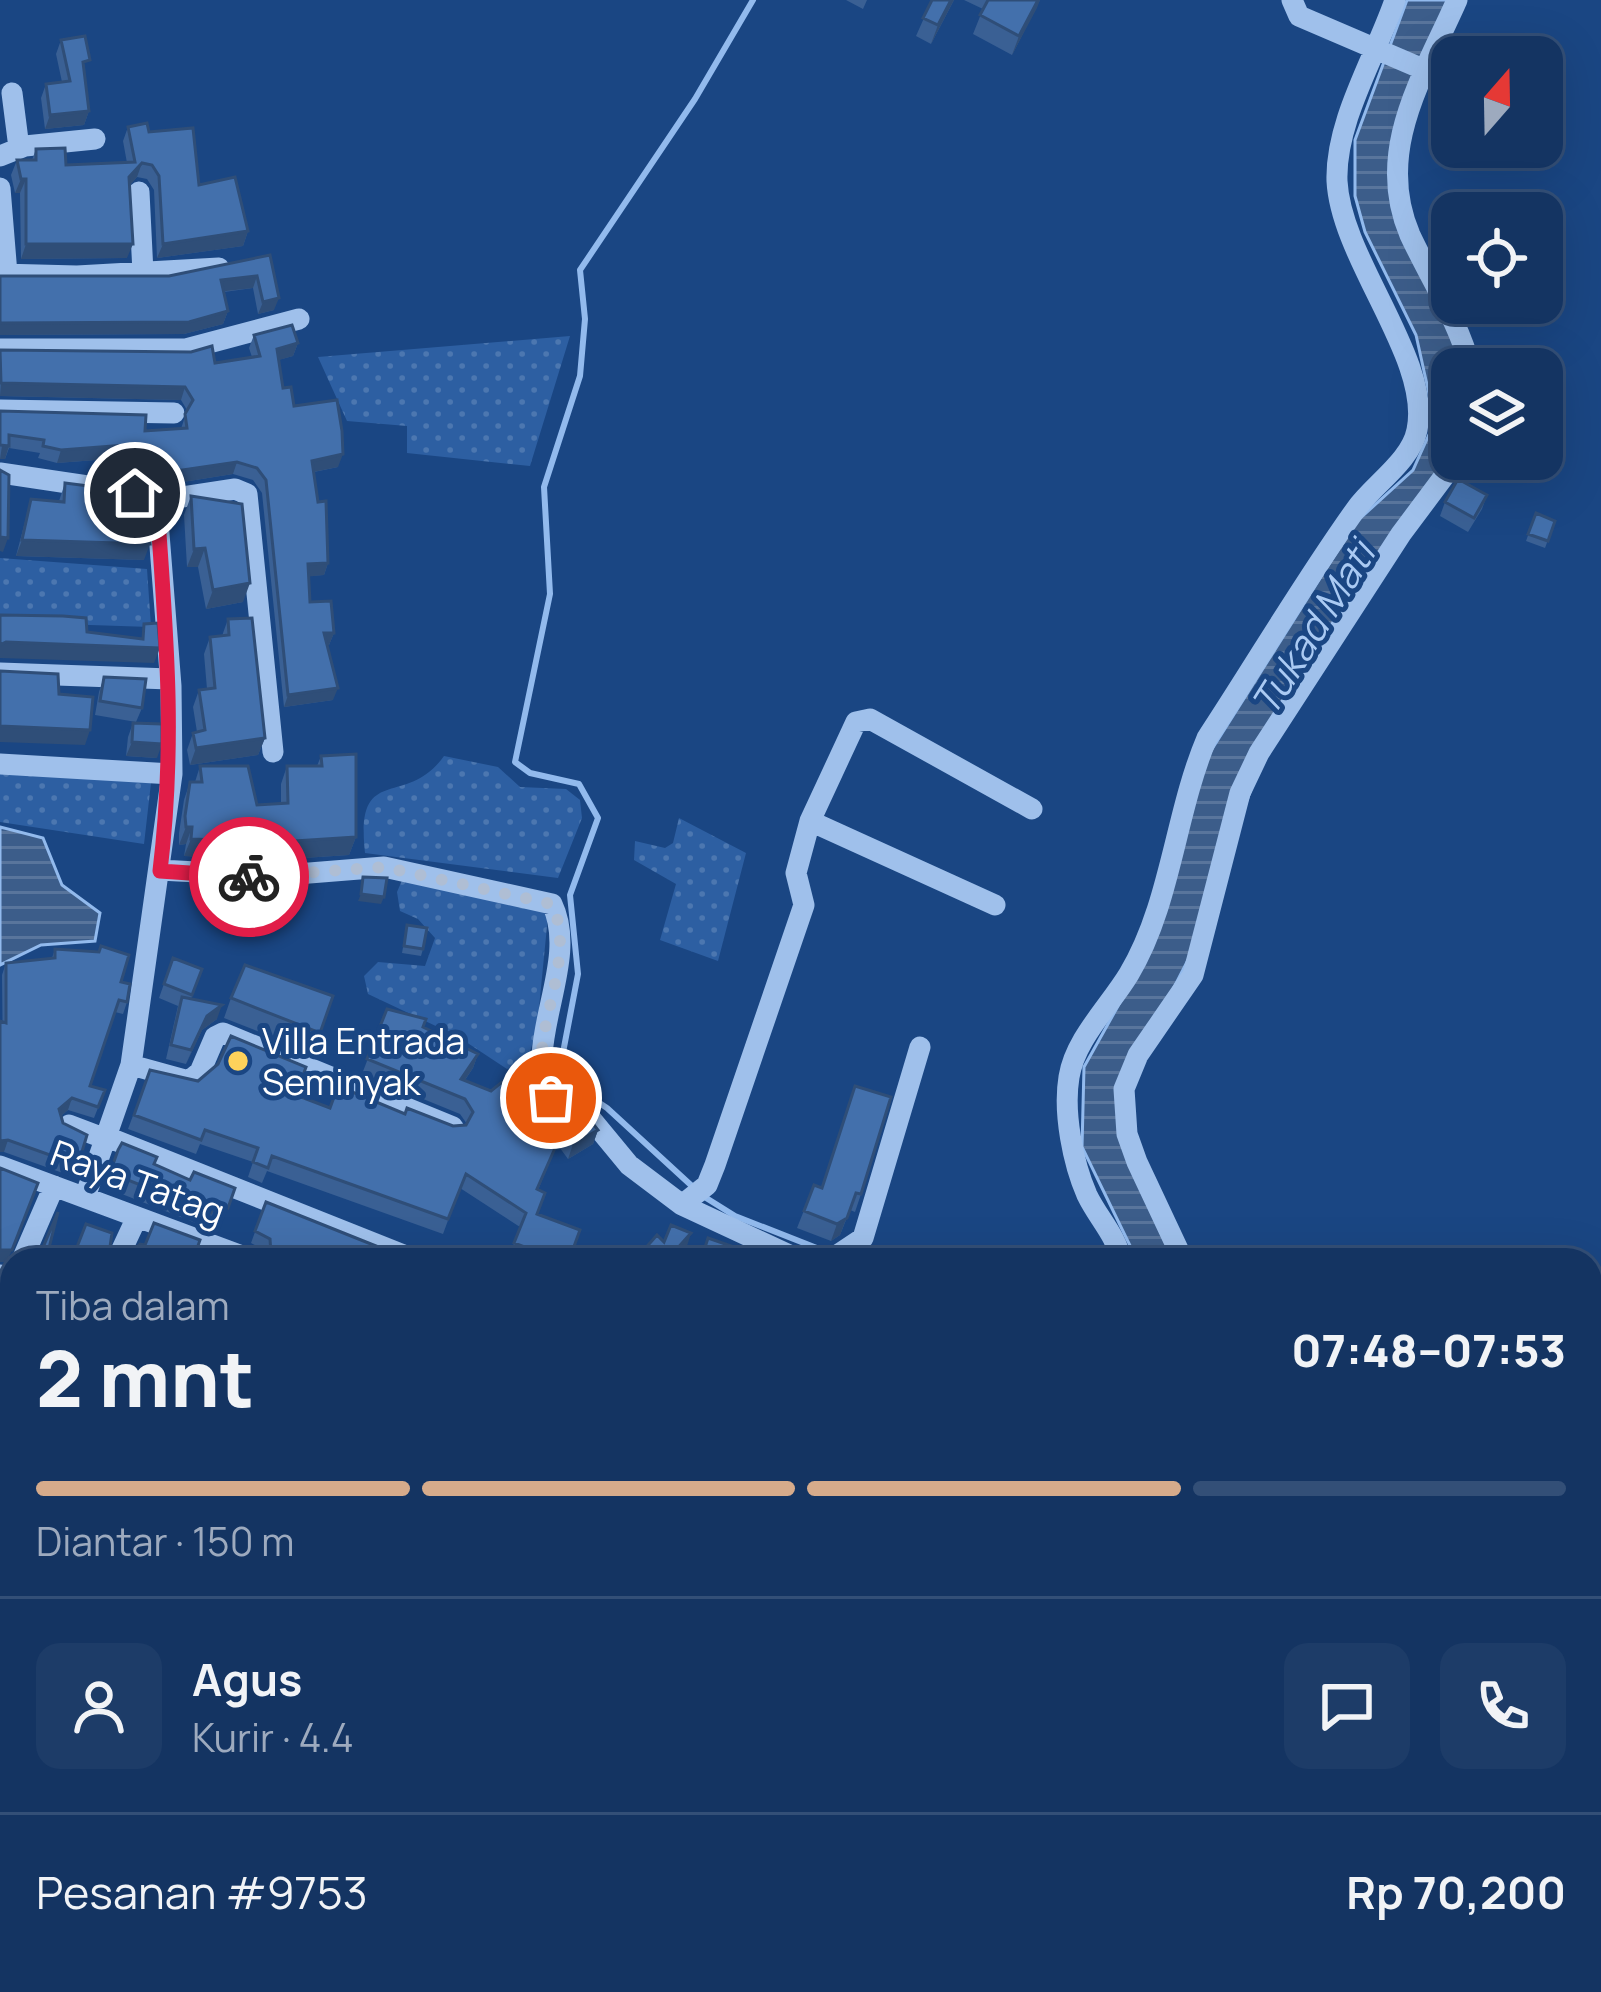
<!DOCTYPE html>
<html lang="id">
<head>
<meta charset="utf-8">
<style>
  :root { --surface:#143462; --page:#1d3c68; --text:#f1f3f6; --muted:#9daabe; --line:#334f77; --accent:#d6ab8b }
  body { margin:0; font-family:Manrope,sans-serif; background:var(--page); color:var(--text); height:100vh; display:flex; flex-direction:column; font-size:45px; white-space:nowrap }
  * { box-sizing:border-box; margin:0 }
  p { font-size:39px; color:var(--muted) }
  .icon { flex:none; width:66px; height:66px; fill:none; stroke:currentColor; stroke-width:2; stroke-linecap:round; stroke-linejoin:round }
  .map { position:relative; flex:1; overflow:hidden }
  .details { position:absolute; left:0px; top:1248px; width:1602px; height:744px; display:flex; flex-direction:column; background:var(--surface); border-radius:36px 36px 0 0; box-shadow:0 12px 48px #0002,0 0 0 3px var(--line) }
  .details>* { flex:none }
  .needle { width:78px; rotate:20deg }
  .controls { position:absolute; left:1431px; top:36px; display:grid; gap:24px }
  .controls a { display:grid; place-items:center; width:132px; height:132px; border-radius:24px; background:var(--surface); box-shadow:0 12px 48px #0002,0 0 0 3px var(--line); font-size:60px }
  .pin { position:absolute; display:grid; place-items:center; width:102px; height:102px; color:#fff; margin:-51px; border:6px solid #fff; border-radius:50%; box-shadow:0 3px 12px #0007 }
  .courier { position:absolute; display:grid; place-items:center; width:120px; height:120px; margin:-60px; border:9px solid #e11d48; border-radius:50%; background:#fff; color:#222; box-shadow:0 3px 15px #0007 }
  .head em { font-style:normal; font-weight:800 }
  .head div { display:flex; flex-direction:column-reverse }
  .head { display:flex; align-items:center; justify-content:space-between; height:204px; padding:0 36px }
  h1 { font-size:78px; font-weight:800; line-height:90px }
  .bar { display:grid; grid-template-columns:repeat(4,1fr); gap:18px 12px; align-content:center; height:144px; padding:0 36px }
  .bar i { height:15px; border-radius:9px; background:var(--line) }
  .bar .selected { background:var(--accent) }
  .bar p { grid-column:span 4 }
  .line { display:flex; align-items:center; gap:30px; padding:0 36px; border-top:3px solid var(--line) }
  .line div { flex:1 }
  .round { display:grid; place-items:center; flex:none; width:126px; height:126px; border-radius:24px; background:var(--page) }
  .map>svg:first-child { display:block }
</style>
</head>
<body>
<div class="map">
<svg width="1601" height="1992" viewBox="0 0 1601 1992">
  <defs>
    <pattern id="grass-dots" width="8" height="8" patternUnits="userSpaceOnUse" patternTransform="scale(3)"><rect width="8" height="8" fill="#2d5fa2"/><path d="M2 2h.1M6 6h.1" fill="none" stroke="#4c77b0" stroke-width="1.8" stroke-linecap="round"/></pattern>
    <pattern id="water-rules" width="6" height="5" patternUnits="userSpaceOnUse" patternTransform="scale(3)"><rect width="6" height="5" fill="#3c5d8a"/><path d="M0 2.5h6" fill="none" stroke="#59759c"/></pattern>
  </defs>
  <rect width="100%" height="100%" fill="#1a4683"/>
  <path fill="url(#grass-dots)" d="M570 336 530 466 407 453V426L347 421 318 357Z
    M0 558 147 569 151 627 0 622Z
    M444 756 498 767 520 787 566 789 580 800 582 818 558 878 365 853C355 761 406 810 444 756Z
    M0 770 151 783 144 844 0 822Z
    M679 818 746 853 718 961 660 940 676 884 634 860 635 841 665 848 673 843Z
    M403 878 532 903 548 916 537 1028 526 1065 507 1069 457 1036 368 994 364 976 378 962 425 966 435 938 418 919 400 911 397 892Z
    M0 1403 12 1414V1511L0 1505Z"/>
  <path fill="url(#water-rules)" stroke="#92baed" stroke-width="3" d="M1407 0H1451L1434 36 1393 208 1469 369H1452V459L1280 711 1188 960 1119 1095 1180 1260H1137L1082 1147 1084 1067 1132 981 1207 757 1355 523 1413 470 1435 421 1416 335 1365 232 1355 196V140Z
    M0 827 43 838 62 885 100 913 95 941 41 945 0 965Z"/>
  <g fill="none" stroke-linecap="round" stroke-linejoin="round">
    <path stroke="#92baed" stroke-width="6" d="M693 1187 607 1108 566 1081 561 1063 578 974 570 895 598 818 579 784 530 773 515 762 550 594 544 487 580 376 585 319 580 270 695 99 753 0
      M703 1196 735 1216 832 1254"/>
    <path stroke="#9fc0eb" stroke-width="3" stroke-dasharray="6 9" stroke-linecap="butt" d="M876 1980V1992"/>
    <path stroke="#9fc0eb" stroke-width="21" d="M1292 0 1299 16 1425 70
      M1457 0C1423 77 1374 151 1410 235 1431 280 1458 320 1471 369
      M12 93 19 148
      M0 156 25 146 95 139
      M0 188 7 274
      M139 192 143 273
      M0 274 77 276 219 268
      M0 349H186L299 319
      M0 410 174 413
      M0 473 135 493 150 502 158 521 171 686 172 774 131 1065 85 1197
      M150 502 235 489 247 494 273 752
      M0 673 170 679
      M0 764 172 774
      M810 821 995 905
      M160 870 272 876 384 867 552 904C581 964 519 1047 552 1098L591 1119 629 1165 682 1205 800 1260
      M131 1065 189 1081 200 1072 215 1037 223 1033 453 1127
      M69 1125 106 1139
      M107 1137 416 1260
      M0 1166 253 1260
      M682 1205 707 1185 715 1165 804 905 796 873 810 821 856 722 870 719 1032 809
      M22 1260 54 1186
      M117 1260 137 1217
      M830 1260 863 1238 920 1047
      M1121 1260C1116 1235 1098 1218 1087 1195 1073 1163 1063 1113 1069 1077 1075 1039 1109 1007 1129 974 1171 904 1175 813 1207 738 1257 662 1303 583 1356 509 1374 484 1411 461 1417 430 1432 359 1341 260 1337 181 1335 121 1376 56 1395 0
      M1183 1260 1137 1162 1127 1134 1124 1089 1138 1055 1193 975 1240 793 1259 753 1401 534 1457 459
      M0 1275 12 1281
      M5 1969 9 1992
      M139 1980 141 1992
      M255 1980 257 1992
      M499 1980 501 1992
      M629 1980 631 1992
      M807 1980V1992"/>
  </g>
  <path fill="#3a6094" d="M846 0H867L863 9Z
    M932 0H954L931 44 916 36Z
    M964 0H1040L1012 55 973 34 983 9Z
    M61 40 85 74 89 111 84 125 45 129 41 98 46 84 62 82 56 54Z
    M128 127 149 132 199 185 248 231 243 246 157 258 154 190 147 179 137 177 130 185 127 258 21 259 20 193H15L11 175 17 160H32L36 149 66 165 127 163 123 141Z
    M270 255 274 310 258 314 253 288 224 292 228 311 223 324 184 334 0 335V276H169Z
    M254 335 298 343 293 356 278 360 283 388 338 467 314 472 328 563 324 575 309 576 310 602 334 633 329 645H327L333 700 284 707 262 493 253 480 233 474 164 485 119 472 122 458 57 463 38 458 40 453 9 448 5 459H0V411L145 431 181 429 187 410 181 400 0 396V350L215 363 252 357 249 348Z
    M65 483 144 560 16 556 31 499 59 501Z
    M1487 495 1482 509 1468 532 1440 516 1445 502Z
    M191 496 243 602 206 609 198 567H187L184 515Z
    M1536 513 1555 521 1545 548 1526 541Z
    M228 619 265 738 258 755 190 765 187 750 193 733 197 732 193 707 199 690 207 689 204 654 210 637 222 636Z
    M104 677 142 708 136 722 95 715 99 692Z
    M133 723 157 758 126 756 128 737Z
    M321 756 356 837 349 855 273 860 184 856 186 844 179 845V833L184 800 190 782H195L200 766 257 805 281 803V784L287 766H317Z
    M407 925 423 949 421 956 402 953Z
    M55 949 121 982 127 1002 123 1014 115 1012 90 1086 105 1090 94 1118 68 1110 61 1116 78 1165 74 1177 4 1152 2 975 6 963 52 958Z
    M173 958 202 969 191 999 217 1019 202 1030 186 1064 166 1059 178 1006 159 998Z
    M333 996 313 1053 224 1018 231 998Z
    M387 1009 478 1054 473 1068 465 1080 491 1091 509 1090 549 1096 598 1130 593 1144 568 1159 557 1144 538 1190 537 1214 569 1260H515L509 1257 520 1227 460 1188 443 1234 267 1171 262 1183 248 1177 253 1162 200 1144 196 1154 128 1129 150 1070 198 1081 296 1095 330 1108 405 1114 453 1126 467 1124 460 1114 362 1074Z
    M118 1150 190 1180 235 1188 222 1222 210 1217 206 1227 104 1187Z
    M814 1185 861 1194 855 1212 850 1210 840 1235 831 1241 797 1228Z
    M266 1202 411 1260H262L266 1258 265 1251 251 1243Z
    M0 1317 12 1324V1369L0 1363Z
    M0 1524 12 1531V1628L7 1625 0 1627Z
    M290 1980H485L480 1992H293Z
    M525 1980H589L592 1992H527Z"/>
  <path fill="#2f4e78" d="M951 0H954L931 44 938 25Z
    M1038 0H1040L1037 8 1012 55 1019 36Z
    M89 111 84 125 45 129 50 115Z
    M142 163 137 177 124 192 129 177Z
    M21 179H26L20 193H15Z
    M248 231 243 246 157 258 163 244Z
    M26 244H133L127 258 21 259Z
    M257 276 253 288 217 292 221 280Z
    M279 298 274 310 258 314 263 302Z
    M228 311 223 324 184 334 0 335V323Z
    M298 343 293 356 272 362 277 349Z
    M1 383 185 387 181 400 0 396Z
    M127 445 122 458 57 463 61 450Z
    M2 446H9L5 459H0Z
    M343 454 338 467 308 473 312 461Z
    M237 462 233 474 164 485 169 472Z
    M0 537 8 538 3 552 0 551Z
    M22 540 150 544 144 560 16 556Z
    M205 548 198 567H187L194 549Z
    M328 563 324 575 304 577 308 564Z
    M250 583 243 602 206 609 213 590Z
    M324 633H334L329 645 320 646Z
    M6 642 160 648 154 663 0 658V645Z
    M338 688 333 700 284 707 288 695Z
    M0 726 90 730 85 745 0 742Z
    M265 738 258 755 190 765 196 748Z
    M132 742 162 744 157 758 126 756Z
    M186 827H192L186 844 179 845Z
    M356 837 349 855 273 860 184 856 191 839Z
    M361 894 384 897 381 904 358 901Z
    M222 1005 217 1019 202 1030 186 1064 207 1016Z
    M478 1054 473 1068 456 1093 461 1079Z
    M72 1098 68 1110 55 1121 59 1109Z
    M598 1130 593 1144 568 1159 573 1144Z
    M8 1140 4 1152H0V1141Z
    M856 1193 840 1235 831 1241 837 1224Z
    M34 1195 7 1262H0V1250Z
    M691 1233 687 1246 674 1260H667Z
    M12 1609 7 1625 0 1627V1613Z
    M12 1775V1784L0 1794V1785Z
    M474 1980H485L480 1992H459L463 1982Z"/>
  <path fill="#4370ac" stroke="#2f4e78" stroke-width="3" d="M932 0H951L938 25 923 18Z
    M988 0H1038L1019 36 980 15Z
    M85 36 90 60 83 62 89 111 50 115 46 84 70 81 61 40Z
    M147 123 149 132 193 128 199 185 235 177 248 231 163 244 159 176 152 165 142 163 129 177 133 244H26V179H21L17 160H36V149L65 148 66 165 135 162 128 127Z
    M270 255 279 298 263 302 257 276 221 280 228 311 189 322 0 323V276H169Z
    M292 325 298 343 277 349 283 388 291 387 294 406 337 400 342 431 343 454 312 461 318 502 326 501 328 563 308 564 310 602 331 601 334 633H324L338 688 288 695 266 480 257 468 237 462 169 472 123 460 127 445 61 450 43 446 44 440 9 435V446L0 445V411L146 415 145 431 187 428 185 414 193 400 185 387 1 383 0 350 191 352 212 346 215 363 260 356 254 335Z
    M0 470 9 475 8 538 0 537Z
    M1458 479 1487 495 1474 518 1445 502Z
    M65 483 136 492V508H146L150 544 22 540 31 499 64 502Z
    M191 496 242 504 250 583 213 590 205 548 194 549Z
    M1536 513 1555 521 1548 541 1528 534Z
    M0 615 63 616 86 618 87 632 143 639 144 624 158 623 160 648 6 642 0 645Z
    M252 618 265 738 196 748 193 733 205 730 199 690 215 688 210 637 229 635 228 619Z
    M0 671 58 674 59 694 93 697 90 730 0 726Z
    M104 677 146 679 142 708 100 701Z
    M133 723 162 724V744L132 742Z
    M356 754V837L279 842 191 839 192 827H186L185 816 190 782H202L200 766H248L257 805 288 803 287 766H322L321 756Z
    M363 877 387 878 384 897 361 894Z
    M407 925 427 928 423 949 404 946Z
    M101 946 129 955 121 982 130 984 127 1002 119 1000 90 1086 105 1090 98 1107 72 1098 59 1109 63 1123 87 1135 78 1165 8 1140 0 1141V1021L6 1023V963L55 958V949L99 952Z
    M173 958 202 969 192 995 164 984Z
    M245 965 333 996 320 1033 231 998Z
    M182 997 222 1005 207 1016 191 1050 171 1045Z
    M387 1009 426 1019 423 1027 478 1054 461 1079 491 1091 502 1082 509 1090 531 1065 549 1096 587 1116 598 1130 573 1144 563 1130 537 1189 545 1193 537 1214 580 1230 569 1260H538L541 1253 514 1243 526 1213 466 1174 448 1219 272 1156 268 1168 253 1162 258 1148 205 1130 201 1140 134 1115 150 1070 198 1081 218 1064 231 1036 306 1067 296 1095 330 1108 338 1086 405 1114 407 1108 453 1126 466 1125 473 1112 465 1099 367 1059Z
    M855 1086 891 1097 861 1194 856 1193 847 1218 837 1224 804 1211 814 1185 822 1188Z
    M122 1143 157 1157 154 1164 190 1180 194 1172 235 1188 228 1208 215 1203 211 1213 110 1173 118 1150Z
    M0 1168 38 1183 12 1250H0Z
    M266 1202 411 1260H387L363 1252 360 1260H262L271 1254 270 1239 255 1231Z
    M58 1212 49 1248 73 1257 86 1224 112 1233 109 1254 121 1260H31L41 1252Z
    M154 1223 200 1240 193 1260H123L140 1244 145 1245Z
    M671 1225 691 1233 667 1260H635L657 1235 664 1242Z
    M708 1238 734 1247 730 1260H701Z
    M229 1253 251 1260H226Z
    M0 1276 12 1283 0 1302Z
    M0 1317 12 1324V1355L0 1349Z
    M0 1524 12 1531V1609L0 1613Z
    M0 1636 12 1641V1673L0 1700Z
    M12 1711V1775L0 1785V1720Z
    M0 1977 9 1992H0Z
    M189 1980H238L241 1992H158L157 1987 189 1982Z
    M299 1980H474L463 1982 464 1992H301Z
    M533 1980H589L592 1992H535Z"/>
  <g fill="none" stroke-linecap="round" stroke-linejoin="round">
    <path stroke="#afbed4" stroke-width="12" stroke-dasharray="0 21.6" d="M249 877 384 867 552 904C581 965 519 1046 551 1098"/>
    <path stroke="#e11d48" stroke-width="15" d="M135 493 150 502 158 520C167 644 175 747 160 871L249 877"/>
  </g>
  <circle fill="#fdd25b" stroke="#1a4683" stroke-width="4.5" cx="238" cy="1061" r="12"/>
  <g text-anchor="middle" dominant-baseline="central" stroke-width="10" stroke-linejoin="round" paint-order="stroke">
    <g font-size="36" fill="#fff" stroke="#1a4683" text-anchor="start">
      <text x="262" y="1040">Villa Entrada<tspan x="262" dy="41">Seminyak</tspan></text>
    </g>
    <g font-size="36" fill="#fff" stroke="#1a4683">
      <text transform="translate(138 1182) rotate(20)">Raya Tatag</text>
    </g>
    <g font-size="39" font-style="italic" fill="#aacaf3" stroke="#1a4683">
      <text transform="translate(1312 628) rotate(-58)">Tukad Mati</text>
    </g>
  </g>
</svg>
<div class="controls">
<a><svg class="needle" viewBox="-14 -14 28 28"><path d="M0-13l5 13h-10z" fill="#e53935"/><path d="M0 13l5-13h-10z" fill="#9daabe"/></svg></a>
<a><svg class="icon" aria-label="locate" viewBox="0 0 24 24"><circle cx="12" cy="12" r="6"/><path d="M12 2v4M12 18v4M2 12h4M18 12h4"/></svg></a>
<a><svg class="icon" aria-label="layers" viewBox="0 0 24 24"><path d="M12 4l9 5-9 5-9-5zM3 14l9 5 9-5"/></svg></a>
</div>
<div class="pin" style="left:551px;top:1098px;background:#ea580c"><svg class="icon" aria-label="bag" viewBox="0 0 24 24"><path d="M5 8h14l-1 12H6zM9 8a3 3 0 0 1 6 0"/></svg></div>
<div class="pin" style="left:135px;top:493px;background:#1f2937"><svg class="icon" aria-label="home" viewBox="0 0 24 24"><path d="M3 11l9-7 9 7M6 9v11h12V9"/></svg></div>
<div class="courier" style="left:249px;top:877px"><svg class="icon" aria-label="bike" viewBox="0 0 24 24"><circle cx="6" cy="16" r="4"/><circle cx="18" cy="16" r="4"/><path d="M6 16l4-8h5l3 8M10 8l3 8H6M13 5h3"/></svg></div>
<section class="details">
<div class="head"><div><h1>2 mnt</h1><p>Tiba dalam</p></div><em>07:48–07:53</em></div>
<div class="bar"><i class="selected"></i><i class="selected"></i><i class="selected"></i><i></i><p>Diantar · 150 m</p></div>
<div class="line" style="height:216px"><a class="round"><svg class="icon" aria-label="person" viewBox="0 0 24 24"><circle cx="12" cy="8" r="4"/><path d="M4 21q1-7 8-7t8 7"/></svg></a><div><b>Agus</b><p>Kurir · 4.4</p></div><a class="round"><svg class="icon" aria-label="chat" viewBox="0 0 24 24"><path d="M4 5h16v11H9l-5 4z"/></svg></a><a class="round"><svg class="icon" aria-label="phone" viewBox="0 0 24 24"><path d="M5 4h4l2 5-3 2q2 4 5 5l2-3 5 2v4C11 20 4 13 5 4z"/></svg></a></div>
<div class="line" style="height:156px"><div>Pesanan #9753</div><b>Rp 70,200</b></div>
</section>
</div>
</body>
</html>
